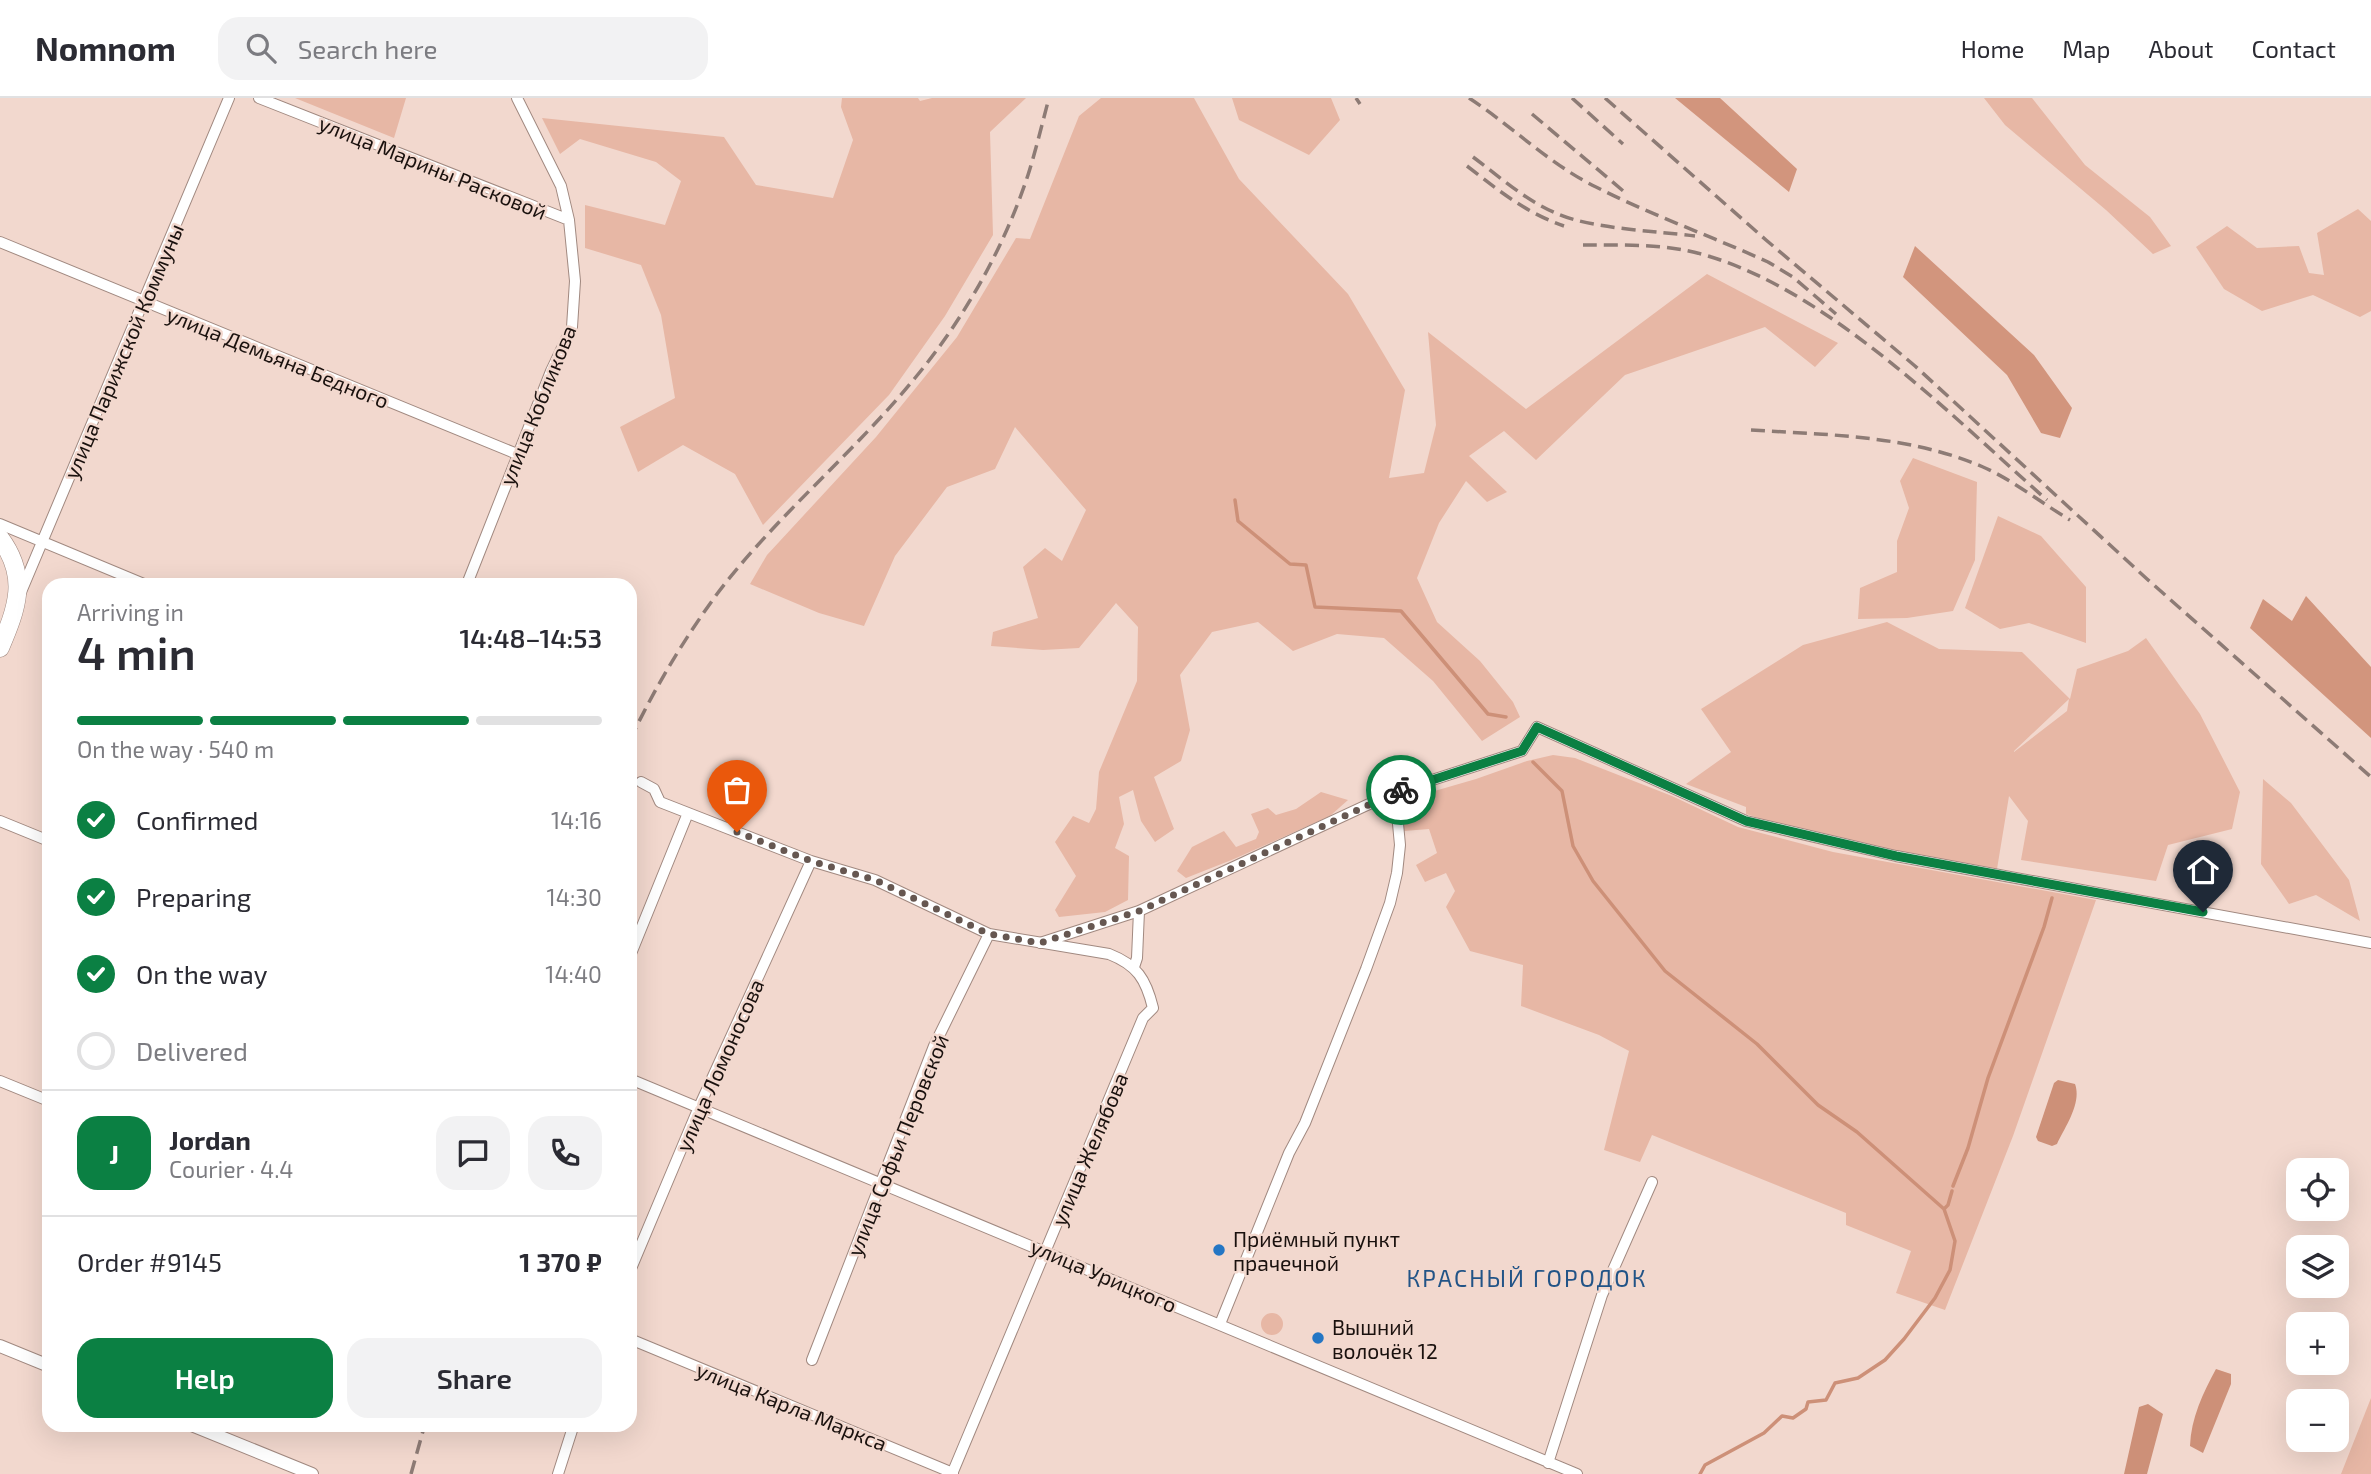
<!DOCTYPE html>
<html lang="en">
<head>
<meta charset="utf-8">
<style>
  :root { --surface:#fff; --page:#f2f2f3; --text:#2b2b33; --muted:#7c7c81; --line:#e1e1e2; --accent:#0b8043 }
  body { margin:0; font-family:"Exo 2",sans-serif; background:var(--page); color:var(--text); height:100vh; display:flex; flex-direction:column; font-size:26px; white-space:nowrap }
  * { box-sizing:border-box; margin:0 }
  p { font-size:23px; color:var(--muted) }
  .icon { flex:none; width:38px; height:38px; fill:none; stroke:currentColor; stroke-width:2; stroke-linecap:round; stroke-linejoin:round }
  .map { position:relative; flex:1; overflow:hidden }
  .sheet { position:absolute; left:42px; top:480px; width:595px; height:854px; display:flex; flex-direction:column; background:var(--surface); border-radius:21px; box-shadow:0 7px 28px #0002 }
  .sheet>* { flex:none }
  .buttons { position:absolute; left:2286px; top:1060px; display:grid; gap:14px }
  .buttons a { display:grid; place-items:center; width:63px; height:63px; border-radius:14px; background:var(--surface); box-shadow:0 7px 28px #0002; font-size:35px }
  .pin { position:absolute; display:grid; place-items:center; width:60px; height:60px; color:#fff; margin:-72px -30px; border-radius:50% 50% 50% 0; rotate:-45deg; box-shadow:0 0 7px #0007 }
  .pin .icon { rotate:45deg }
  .courier { position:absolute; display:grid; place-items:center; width:70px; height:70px; margin:-35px; border:5px solid #0b8043; border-radius:50%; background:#fff; color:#222; box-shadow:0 2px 9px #0007 }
  .summary em { font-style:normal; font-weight:600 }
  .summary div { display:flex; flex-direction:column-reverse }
  .summary { display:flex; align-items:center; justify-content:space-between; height:119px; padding:0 35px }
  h1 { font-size:46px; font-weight:600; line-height:52px }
  .bar { display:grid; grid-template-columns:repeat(4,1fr); gap:10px 7px; align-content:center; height:84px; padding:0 35px }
  .bar i { height:9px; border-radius:5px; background:var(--line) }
  .bar .selected { background:var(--accent) }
  .bar p { grid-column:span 4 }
  .line { display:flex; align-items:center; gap:18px; padding:0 35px; border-top:2px solid var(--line) }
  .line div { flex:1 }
  .round { display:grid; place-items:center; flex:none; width:74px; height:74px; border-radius:21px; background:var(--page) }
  ol { padding:0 35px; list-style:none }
  li { display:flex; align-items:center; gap:21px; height:77px }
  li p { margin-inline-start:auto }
  li .icon { padding:7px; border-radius:50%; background:var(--accent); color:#fff; stroke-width:4 }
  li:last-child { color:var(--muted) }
  li i { width:38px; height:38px; border:4px solid var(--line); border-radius:50% }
  .action { display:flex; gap:14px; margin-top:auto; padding:14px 35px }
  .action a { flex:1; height:80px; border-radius:21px; background:var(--accent); color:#fff; font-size:28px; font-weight:600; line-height:80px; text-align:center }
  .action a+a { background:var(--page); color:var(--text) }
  header { display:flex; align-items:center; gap:42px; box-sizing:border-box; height:98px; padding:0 35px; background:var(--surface); border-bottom:2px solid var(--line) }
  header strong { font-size:33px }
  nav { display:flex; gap:38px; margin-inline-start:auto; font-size:24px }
  .search { width:490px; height:63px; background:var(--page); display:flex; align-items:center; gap:18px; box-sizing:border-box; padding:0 24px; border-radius:21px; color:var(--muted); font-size:26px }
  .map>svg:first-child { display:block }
</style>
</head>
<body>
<header>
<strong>Nomnom</strong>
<div class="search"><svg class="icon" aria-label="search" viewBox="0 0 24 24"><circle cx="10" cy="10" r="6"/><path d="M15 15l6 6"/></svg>Search here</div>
<nav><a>Home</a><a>Map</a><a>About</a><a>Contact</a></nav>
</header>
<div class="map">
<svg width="2371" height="1376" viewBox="0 0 2371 1376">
  <rect width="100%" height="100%" fill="#f2d8ce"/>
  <path fill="#e7b7a5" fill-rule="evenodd" d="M295 0H406L394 40Z
    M842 0H918L920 3 932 0H1026L990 34 993 137 945 218 889 297 763 427 735 376 683 347 638 374 620 329 675 300 661 217 641 167 585 150V107L665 127 681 83 656 64 580 41 560 56 542 20 724 39 756 87 833 100 853 42 841 9Z
    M1101 0H1194L1239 81 1348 196 1405 292 1389 380 1424 375 1436 327 1428 234 1526 311 1707 176 1838 245 1815 269 1765 229 1625 277 1536 362 1504 333 1469 358 1507 394 1487 404 1466 383 1439 425 1417 480 1437 524 1480 563 1513 604 1520 619 1482 643 1433 583 1384 540 1337 536 1293 553 1258 524 1212 534 1180 577 1190 632 1181 663 1154 679 1174 731 1155 744 1141 723 1133 692 1119 699 1124 726 1115 750 1129 758 1128 802 1105 814 1059 819 1055 812 1076 778 1055 744 1073 718 1089 725 1096 711 1099 674 1137 583 1138 529 1116 505 1079 550 1043 552 991 548 993 534 1038 520 1023 469 1045 450 1062 463 1086 412 1015 329 995 371 947 389 895 458 864 528 819 515 750 486 767 457 876 339 957 239 1016 140 1030 141 1079 18Z
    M1232 0H1331L1340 22 1309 57 1239 22Z
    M1984 0H2032L2085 67 2150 119 2171 148 2153 156 2106 112 2005 27Z
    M2358 111 2371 123V213L2360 219 2313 197 2262 213 2224 191 2196 149 2227 128 2257 150 2299 148 2309 175 2324 177 2317 135Z
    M1913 360 1977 384 1975 462 1953 513 1907 520 1858 521 1860 490 1897 474V443L1909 410 1900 383Z
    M1998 418 2041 438 2086 489V545L2029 525 2000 531 1965 510Z
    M1887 524 1939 551 2022 554 2070 601 2077 571 2128 553 2146 540 2200 616 2240 694 2232 731 2168 747 2156 783 2021 762 2028 723 2009 698 1997 771C1913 755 1827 744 1746 716V709L1686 686 1731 654 1701 611 1803 547ZM2069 601 2067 613 2014 654V653Z
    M1553 657 1575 660 1672 698 1738 729 1833 754 2096 802 2013 1038 1945 1212 1896 1195 1911 1153 1846 1127V1115L1652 1037 1640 1064 1604 1052 1629 953 1599 937 1521 908 1523 867 1470 853 1446 809 1455 793 1446 775 1425 784 1416 767 1437 755 1429 731 1404 733 1402 707 1407 701 1476 681 1527 663Z
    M2263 681 2291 705 2349 782 2360 823 2316 797 2289 806 2261 766Z
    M1321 694 1348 702 1330 718 1234 761 1186 780 1177 773 1192 749 1224 733 1236 749 1256 741 1259 734 1251 716 1268 710 1276 717 1296 711Z
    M1261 1226a11 11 0 1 1 22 0a11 11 0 1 1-22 0Z
    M2371 1300V1376H2341Z"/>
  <path fill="#d2957d" d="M1675 0H1720L1797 71 1789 94Z
    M1915 148 2034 257 2072 310 2060 340 2041 335 2007 277 1903 179Z
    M2306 498 2371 569V640L2250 530 2263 501 2292 523Z"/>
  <path fill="#cd9078" d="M2058 982 2075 986C2082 1005 2065 1029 2057 1046L2052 1048 2038 1043 2036 1039 2054 985Z
    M2216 1271 2231 1276V1286L2203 1355 2190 1348C2191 1320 2203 1295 2216 1271Z
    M2148 1306 2163 1316 2147 1376H2124L2139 1309Z"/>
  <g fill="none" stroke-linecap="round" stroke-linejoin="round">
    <path stroke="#cd9078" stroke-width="3.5" d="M1235 402 1238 423 1290 466 1306 467 1315 509 1401 513 1488 616 1506 619
      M1533 664 1562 693 1573 748 1593 783 1665 873 1757 946 1818 1007 1857 1034 1944 1111 1955 1143 1950 1172 1935 1200 1904 1241 1885 1262 1858 1280 1835 1285 1826 1302 1808 1304 1806 1311 1793 1320 1782 1318 1764 1335 1705 1367 1700 1376
      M1953 1088 1968 1050 1988 980 2044 829 2052 800
      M1944 1111 1948 1107 1952 1093"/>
    <g stroke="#a18980" stroke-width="12">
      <path id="minor" d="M259 0 569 122
        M0 144 517 356
        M0 426 144 486
        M467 486 551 273 572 229 575 183 569 122 561 88 517 0
        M21 494 229 0
        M641 684 654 691 660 704 811 763 875 782 989 836 1109 856C1137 867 1146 881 1153 910L1143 920 952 1376
        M0 723 49 743
        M1040 845 1139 813 1395 694 1522 653 1537 629 1746 723 1896 758 2371 845
        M630 858 688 715
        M1134 869 1137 860 1139 813
        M630 981 1577 1376
        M0 983 49 1003
        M630 1173 699 1009 811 763
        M1220 1226 1289 1055 1305 1025 1366 871 1390 805 1397 775 1400 747 1395 694
        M630 1241 953 1375
        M812 1262 934 948 989 836
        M1548 1365 1602 1197 1652 1084
        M558 1376 574 1326"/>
    </g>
    <g stroke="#a18980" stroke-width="14">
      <path id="tertiary" d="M0 1248 49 1268
        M189 1326 312 1376"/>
    </g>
    <g stroke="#a18980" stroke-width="19">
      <path id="trunk" d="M0 440C29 479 17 510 0 550"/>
    </g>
    <use href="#minor" stroke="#fff" stroke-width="10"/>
    <use href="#tertiary" stroke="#fff" stroke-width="12"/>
    <use href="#trunk" stroke="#fff" stroke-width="18"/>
    <path stroke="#8d7b75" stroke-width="3.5" stroke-dasharray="14 7" stroke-linecap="butt" d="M1356 0 1360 6
      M1469 0C1512 28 1549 66 1596 89 1651 117 1711 138 1768 164L1793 179 1836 216
      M1572 0 1623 46
      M1605 0 1766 142 1915 268 2147 481 2371 679
      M1532 16 1628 97
      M1473 59C1500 79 1526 103 1558 116 1593 131 1656 133 1695 138
      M1467 68C1498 92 1526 115 1564 128
      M1583 147C1616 147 1652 146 1684 152 1815 178 1948 315 2047 402
      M1751 332C1829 337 1909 337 1983 369 2011 381 2043 406 2070 422
      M630 642C654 591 684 541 717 496 776 418 853 356 915 280 964 221 1004 150 1028 77 1036 52 1042 26 1049 0
      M411 1376 425 1326"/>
  </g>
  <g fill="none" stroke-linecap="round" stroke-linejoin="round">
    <path stroke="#665751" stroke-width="7" stroke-dasharray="0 12.6" d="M737 734 811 763 875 782 989 836 1040 845 1139 813 1401 692"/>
    <path stroke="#0b8043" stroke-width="9" d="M1401 692 1522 653 1537 629 1746 723 1896 758 2203 814"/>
  </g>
  <g fill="#2476c4" stroke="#f2d8ce" stroke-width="2.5">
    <circle cx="1219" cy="1152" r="7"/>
    <circle cx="1318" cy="1240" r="7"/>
  </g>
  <g text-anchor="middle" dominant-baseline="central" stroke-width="5" stroke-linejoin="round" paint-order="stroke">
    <g font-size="21" fill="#1a110e" stroke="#f2d8ce">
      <text transform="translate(433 69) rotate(22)">улица Марины Расковой</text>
      <text transform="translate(123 253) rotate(-67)">улица Парижской Коммуны</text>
      <text transform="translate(278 259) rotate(22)">улица Демьяна Бедного</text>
      <text transform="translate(537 307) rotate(-68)">улица Кобликова</text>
      <text transform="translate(719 967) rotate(-66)">улица Ломоносова</text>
      <text transform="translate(897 1047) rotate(-68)">улица Софьи Перовской</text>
      <text transform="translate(1089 1051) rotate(-67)">улица Желябова</text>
      <text transform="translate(1104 1177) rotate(23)">улица Урицкого</text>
      <text transform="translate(792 1308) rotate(22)">улица Карла Маркса</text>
    </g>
    <g font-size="21" fill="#1a110e" stroke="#f2d8ce" text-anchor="start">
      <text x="1233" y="1140">Приёмный пункт<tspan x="1233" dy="24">прачечной</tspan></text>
      <text x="1332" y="1228">Вышний<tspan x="1332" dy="24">волочёк 12</tspan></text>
    </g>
    <g font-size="23" letter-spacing="2" fill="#225487" stroke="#f2d8ce">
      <text x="1527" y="1180">КРАСНЫЙ ГОРОДОК</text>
    </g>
  </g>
</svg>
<div class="buttons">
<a><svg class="icon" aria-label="locate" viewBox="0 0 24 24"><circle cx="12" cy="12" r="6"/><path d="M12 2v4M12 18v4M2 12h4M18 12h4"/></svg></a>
<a><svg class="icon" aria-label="layers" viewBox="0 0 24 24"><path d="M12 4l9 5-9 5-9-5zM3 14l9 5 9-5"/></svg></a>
<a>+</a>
<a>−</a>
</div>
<div class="pin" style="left:737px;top:734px;background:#ea580c"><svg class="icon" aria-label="bag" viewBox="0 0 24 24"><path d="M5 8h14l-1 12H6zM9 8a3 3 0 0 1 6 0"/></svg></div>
<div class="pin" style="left:2203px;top:814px;background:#1f2937"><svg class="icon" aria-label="home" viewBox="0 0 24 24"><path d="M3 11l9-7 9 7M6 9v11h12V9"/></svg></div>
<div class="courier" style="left:1401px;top:692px"><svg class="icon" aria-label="bike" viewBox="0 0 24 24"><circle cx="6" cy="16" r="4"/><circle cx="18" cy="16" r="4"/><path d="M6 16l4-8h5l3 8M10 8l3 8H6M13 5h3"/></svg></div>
<section class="sheet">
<div class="summary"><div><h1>4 min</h1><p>Arriving in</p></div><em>14:48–14:53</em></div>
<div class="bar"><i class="selected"></i><i class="selected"></i><i class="selected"></i><i></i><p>On the way · 540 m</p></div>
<ol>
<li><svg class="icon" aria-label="check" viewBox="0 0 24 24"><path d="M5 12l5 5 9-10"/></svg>Confirmed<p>14:16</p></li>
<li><svg class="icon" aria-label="check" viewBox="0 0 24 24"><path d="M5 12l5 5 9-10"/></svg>Preparing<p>14:30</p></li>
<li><svg class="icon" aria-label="check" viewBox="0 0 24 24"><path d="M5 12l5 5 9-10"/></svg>On the way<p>14:40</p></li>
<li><i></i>Delivered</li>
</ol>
<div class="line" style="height:126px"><b class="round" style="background:var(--accent);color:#fff">J</b><div><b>Jordan</b><p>Courier · 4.4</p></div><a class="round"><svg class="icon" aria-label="chat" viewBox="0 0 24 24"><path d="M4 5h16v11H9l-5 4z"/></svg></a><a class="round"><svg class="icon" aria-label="phone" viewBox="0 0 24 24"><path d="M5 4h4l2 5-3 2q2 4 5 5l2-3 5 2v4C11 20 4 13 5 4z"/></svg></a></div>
<div class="line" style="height:91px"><div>Order #9145</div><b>1 370 ₽</b></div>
<div class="action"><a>Help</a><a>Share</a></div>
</section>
</div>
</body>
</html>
